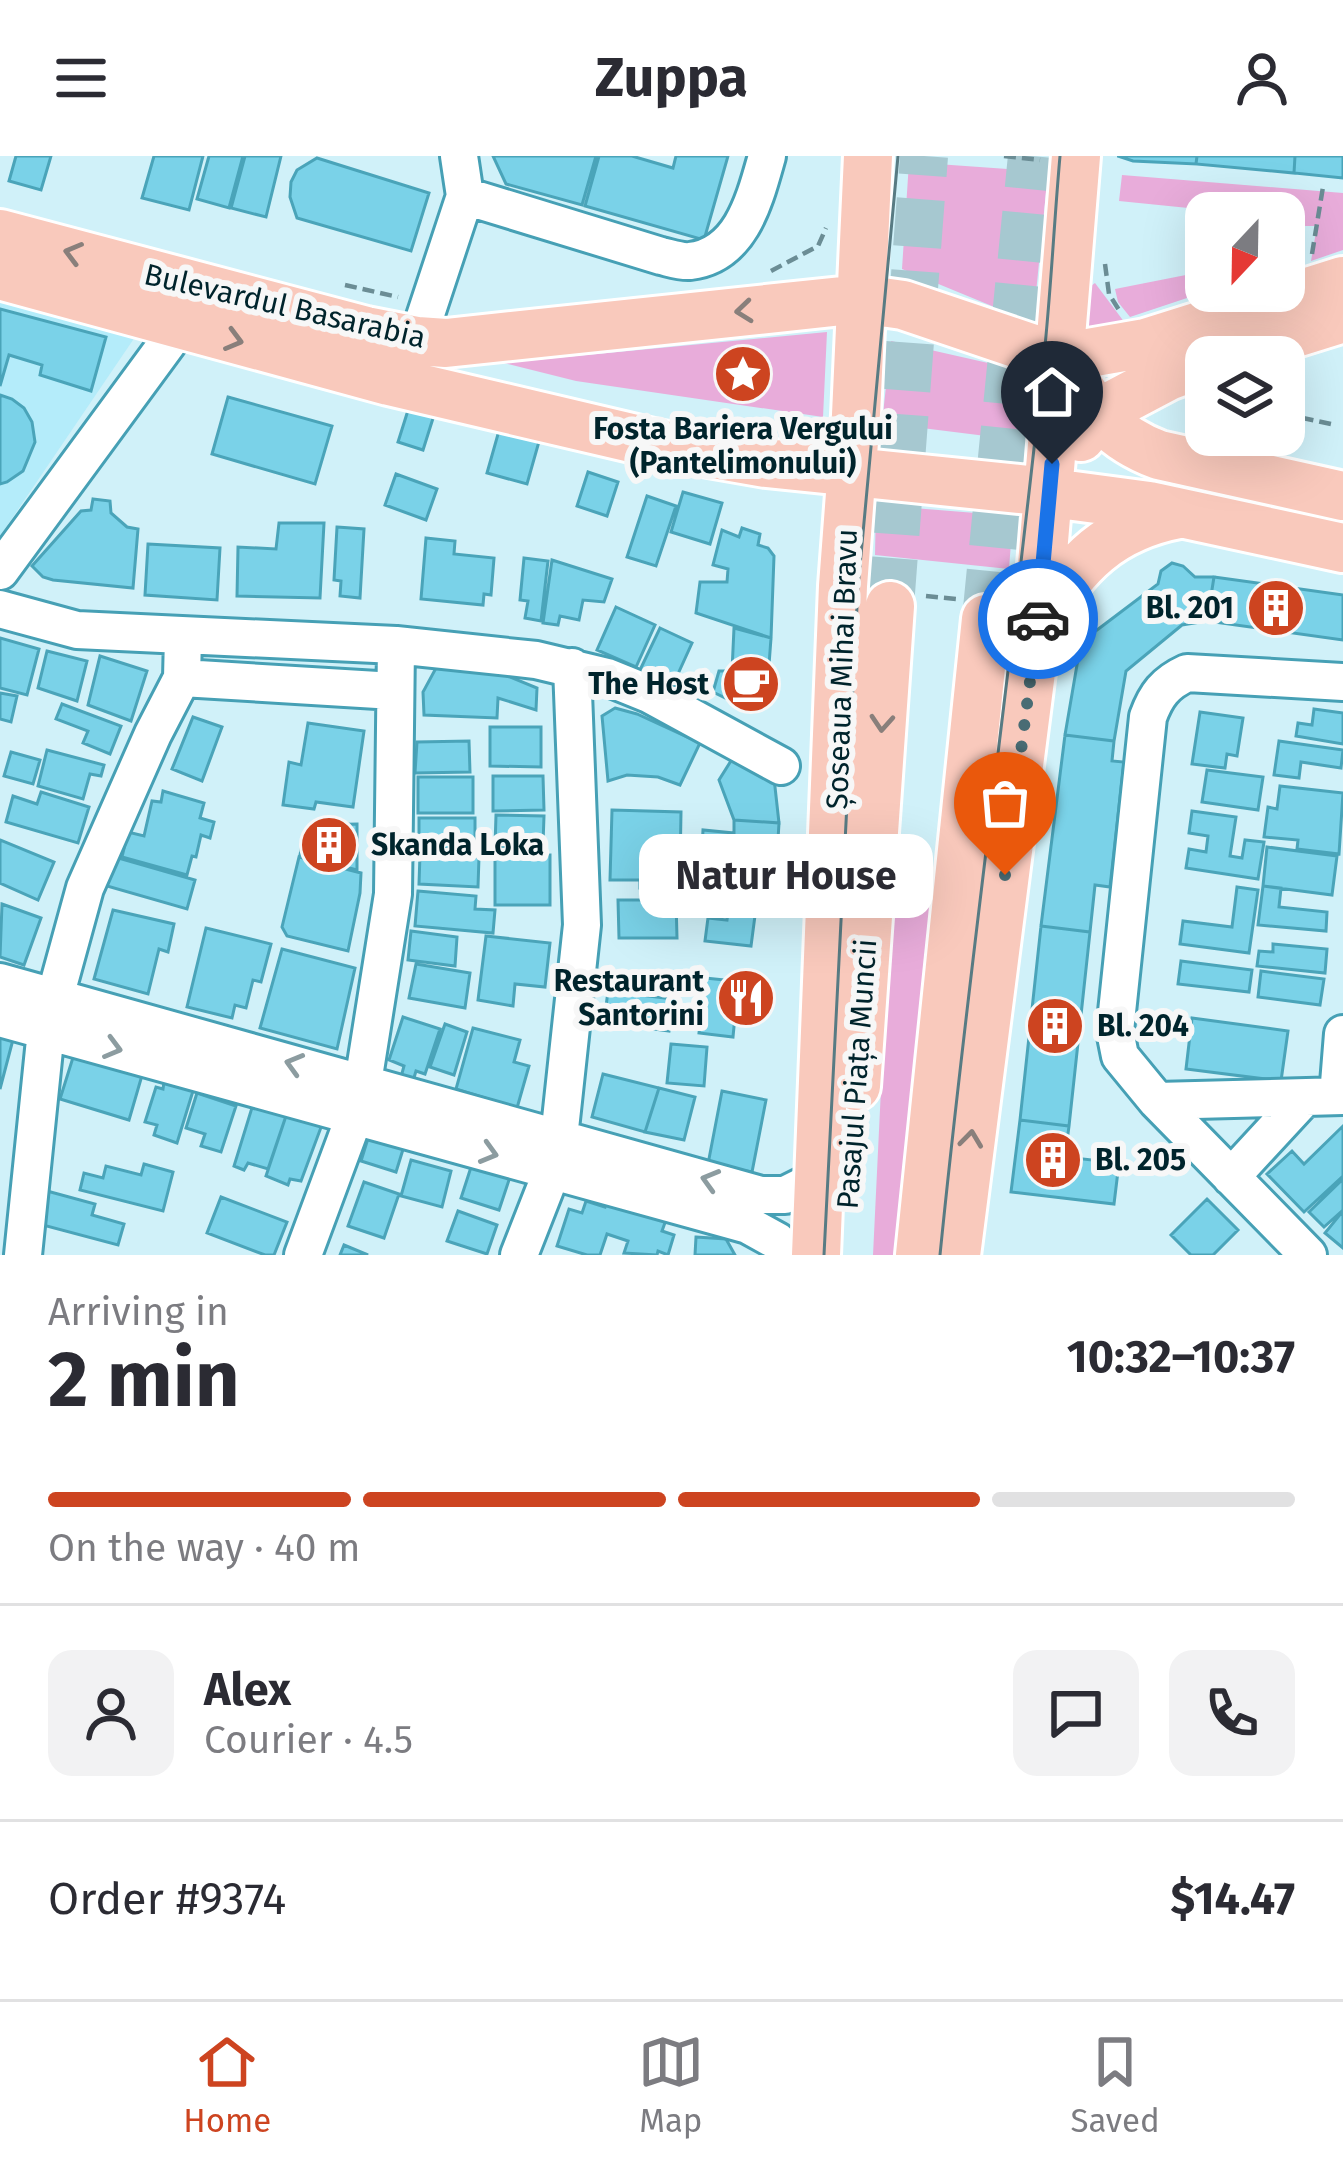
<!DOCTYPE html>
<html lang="en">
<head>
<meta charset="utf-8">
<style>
  :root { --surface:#fff; --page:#f2f2f3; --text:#2b2b33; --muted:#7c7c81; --line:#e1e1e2; --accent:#cd4420 }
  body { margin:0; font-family:"Fira Sans",sans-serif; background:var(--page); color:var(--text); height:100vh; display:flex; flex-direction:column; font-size:45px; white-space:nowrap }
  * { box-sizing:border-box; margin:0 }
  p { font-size:39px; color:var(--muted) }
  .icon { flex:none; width:66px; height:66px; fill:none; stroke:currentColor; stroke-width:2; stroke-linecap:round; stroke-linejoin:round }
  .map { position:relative; height:1099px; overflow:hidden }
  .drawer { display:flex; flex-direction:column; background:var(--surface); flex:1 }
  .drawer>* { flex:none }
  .needle { width:78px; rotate:202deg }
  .buttons { position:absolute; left:1185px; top:36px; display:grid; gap:24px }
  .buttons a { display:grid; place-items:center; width:120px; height:120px; border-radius:24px; background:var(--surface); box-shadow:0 12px 48px #0002; font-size:60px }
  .pin { position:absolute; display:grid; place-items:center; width:102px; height:102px; color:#fff; margin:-123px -51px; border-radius:50% 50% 50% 0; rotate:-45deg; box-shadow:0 0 12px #0007 }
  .pin .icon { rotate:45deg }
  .courier { position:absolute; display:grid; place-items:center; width:120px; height:120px; margin:-60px; border:9px solid #1a73e8; border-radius:50%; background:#fff; color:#222; box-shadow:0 3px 15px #0007 }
  .bubble { position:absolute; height:84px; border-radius:24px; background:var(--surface); box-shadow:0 12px 48px #0002; font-size:39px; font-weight:700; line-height:84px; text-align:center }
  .head em { font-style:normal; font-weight:700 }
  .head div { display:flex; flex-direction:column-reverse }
  .head { display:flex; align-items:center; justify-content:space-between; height:204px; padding:0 48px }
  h1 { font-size:78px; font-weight:700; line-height:90px }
  .bar { display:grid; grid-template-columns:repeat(4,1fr); gap:18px 12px; align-content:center; height:144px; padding:0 48px }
  .bar i { height:15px; border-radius:9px; background:var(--line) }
  .bar .current { background:var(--accent) }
  .bar p { grid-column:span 4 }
  .line { display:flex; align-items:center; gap:30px; padding:0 48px; border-top:3px solid var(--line) }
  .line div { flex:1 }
  .round { display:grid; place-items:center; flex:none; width:126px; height:126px; border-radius:24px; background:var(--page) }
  header { display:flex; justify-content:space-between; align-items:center; height:156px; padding:0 48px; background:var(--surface); font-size:54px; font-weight:700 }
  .tab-bar { display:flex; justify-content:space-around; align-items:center; height:168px; border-top:3px solid var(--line); background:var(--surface); font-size:33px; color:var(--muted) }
  .tab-bar a { display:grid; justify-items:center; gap:6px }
  .tab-bar .current { color:var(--accent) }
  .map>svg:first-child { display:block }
</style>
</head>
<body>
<header><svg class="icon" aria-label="menu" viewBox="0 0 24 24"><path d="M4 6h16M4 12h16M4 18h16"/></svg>Zuppa<svg class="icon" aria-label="person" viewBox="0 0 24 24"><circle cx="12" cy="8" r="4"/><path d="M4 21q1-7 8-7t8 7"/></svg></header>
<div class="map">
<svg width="1343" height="1099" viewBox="0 0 1343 1099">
  <rect width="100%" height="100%" fill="#d0f1f9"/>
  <path fill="#b4ecfa" d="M0 143 135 181 0 380Z"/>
  <path fill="#e8acda" d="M909 6 1048 16 1033 167 902 113Z
    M1122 19 1343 37V94L1311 105 1317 70H1292L1293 50 1241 47 1228 56 1119 45Z
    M1206 115V135H1208L1130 161 1118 146 1115 133Z
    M1095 127 1131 175 1098 179 1086 167 1077 140Z
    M827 176 823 261 576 225 504 207Z
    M891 185 1028 216 1019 284 882 267Z
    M876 349 1013 360 1009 413 875 399Z
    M891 725 941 727 895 1099H873Z"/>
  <path fill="#7ad2e8" stroke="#4aa4b9" stroke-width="3" d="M16 0H51L41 34 9 25Z
    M154 0H203L189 54 142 42Z
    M209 0H243L229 52 197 43Z
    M245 0H281L266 61 231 52Z
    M493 0H596L582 49 506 28Z
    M599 0H632L673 12 676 0H728L704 84 585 50Z
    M1118 0H1117H1197L1196 8 1133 5Z
    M1197 0H1295L1294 17 1196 8Z
    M1295 0H1343V22L1294 17Z
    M317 2 429 37 411 95 297 62 290 41 291 26 297 14Z
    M0 153 106 181 91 235 40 219 42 209 9 199 0 230Z
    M0 239 12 243 24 252 32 266 35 286 23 315 7 326 0 328Z
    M228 241 332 270 315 328 212 298Z
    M410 248 435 256 423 294 398 286Z
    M500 271 540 282 527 328 487 317Z
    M588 316 618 326 607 360 577 350Z
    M396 318 437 333 426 364 385 349Z
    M683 336 722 347 710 388 671 376Z
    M647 340 676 350 656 410 627 401Z
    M93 343 110 345 111 357 127 371 138 373 133 432 53 424 43 421 32 410 81 355 91 354Z
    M279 367H324L320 442 237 440 238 391 276 393Z
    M337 371 364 373 360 442 340 440 341 425 334 424Z
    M742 372 760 378 758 389 768 392 774 400 771 482 696 457 700 426H727L728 413 713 409 722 374 739 381Z
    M426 382 455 385 454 398 494 402 491 439 484 438 483 449 421 443Z
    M148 388 220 392 217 444 145 439Z
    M524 402 548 405 541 465 525 462 528 445 520 444Z
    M552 404 612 423 604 446 583 444 579 464 560 460 558 469 543 467Z
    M1172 407 1183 410 1195 421H1214L1207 465 1182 469 1126 515 1114 585 1065 579 1078 503 1079 481 1088 476 1097 474 1158 428 1161 415Z
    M1214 421 1343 439V484L1207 465Z
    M616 451 655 469 636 511 597 494Z
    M660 472 692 487 672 531 639 516Z
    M734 472 771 482 766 549 752 555 713 536 719 515H732Z
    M0 482 39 493 27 539 0 532Z
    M47 495 87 505 77 545 38 532Z
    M100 500 147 515 131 565 88 549Z
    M436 512 500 517 537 532 536 554 498 542 497 562 424 559 423 536Z
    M0 537 17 540 11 566 0 563Z
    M62 548 121 570 110 598 83 587 88 575 56 563Z
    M615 552 637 558 700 587 680 629 658 621 627 619 608 625 602 560Z
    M1314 553 1343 557V588L1296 580 1298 567 1312 569Z
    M1200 556 1243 562 1237 600 1227 598 1225 612 1192 608Z
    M193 561 222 571 202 625 172 613Z
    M308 567 364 575 353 651 316 646 314 653 283 649 289 606 301 609Z
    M490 571H541V611L490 610Z
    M1065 579 1114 585 1112 605 1124 606 1110 731 1095 729 1090 776 1041 770Z
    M469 585 470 616 415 617 417 586Z
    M1279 585 1343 594 1341 612 1301 606 1299 622 1274 619Z
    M47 594 104 609 101 620 90 618 83 643 38 630Z
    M11 596 40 604 33 628 4 620Z
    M734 600 774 622 779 667 734 664 719 624Z
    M1207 614 1263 621 1258 654 1202 646Z
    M493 620H543L544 654 493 655Z
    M418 621H473V657H418Z
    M1280 630 1343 637 1339 698 1297 693 1298 684 1264 681 1268 651 1277 653Z
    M163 635 204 647 200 662 214 666 210 682 201 679 196 701 192 700 187 719 122 701 128 676 144 680 152 645 161 646Z
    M41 636 89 651 78 687 6 666 13 640 37 648Z
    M612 654 681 656 680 712H672L671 733 640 732V724H610Z
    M1192 655 1236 661 1230 700 1242 702 1245 684 1264 686 1258 723 1186 712 1189 693 1206 696 1208 680 1189 677Z
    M496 659 544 660 543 688H528V691H495Z
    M419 662H475V693L419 692Z
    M734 664 779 667 776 716 701 711 703 674 734 677Z
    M357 668V714L300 699 304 678H310L311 669Z
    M0 684 54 706 38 744 0 727Z
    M1267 691 1337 700 1332 739 1263 730Z
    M420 698 479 701 478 731 419 728Z
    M550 699V749H495V700Z
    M115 701 195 724 187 753 107 730Z
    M299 701 361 717 360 737 348 795 287 780 282 771Z
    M1263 730 1281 732 1279 751 1327 756 1326 775 1258 769Z
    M1237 731 1258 734 1249 797 1180 788 1183 765 1232 771Z
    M418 735 476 740 475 753 495 754 493 777 415 770Z
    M618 744H676L677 782H619Z
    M2 748 41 762 24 809 0 801Z
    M729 749 756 752 751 790 705 785 708 762 727 764Z
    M113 754 174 768 168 796 159 793 148 838 94 823Z
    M1041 770 1090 776 1069 970 1020 964Z
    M206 772 271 788 261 826 253 824 246 852 235 849 232 862 187 851Z
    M411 775 457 781 455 810 408 804Z
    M486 780 550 787 545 831 515 828 513 850 478 844Z
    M1273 788 1327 793 1325 817 1257 810 1259 795 1273 796Z
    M282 793 355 812 337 893 260 872Z
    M1181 805 1252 814 1249 836 1178 828Z
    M416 808 470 817 465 852 409 842Z
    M1261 815 1324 823 1320 849 1258 841Z
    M705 822 765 828 763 853 736 850 733 881 699 877Z
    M608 835 673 843 669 875 604 866Z
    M403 861 440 873 425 918 416 915 413 925 401 921 404 910 389 904Z
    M1192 862 1288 875 1281 925 1186 913Z
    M445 868 467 876 454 919 430 911Z
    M0 872 15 876 0 933Z
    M473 872 520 884 514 906 529 910 517 952 456 933Z
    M671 888 707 891 704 930 667 927Z
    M75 895 143 916 129 964 60 943Z
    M603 918 659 932 645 976 592 961Z
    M164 926 193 935 177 987 154 979 157 969 145 966 156 931 163 933Z
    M659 932 695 941 684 984 645 976Z
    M722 935 766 944 752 1016 708 1008Z
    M197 937 236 950 221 996 201 990 205 978 186 972Z
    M255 942 288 954 268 1013 248 1007 244 1014 234 1010Z
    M288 954 323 966 301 1025 290 1023 288 1029 266 1020Z
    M1020 964 1069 970 1065 1001 1119 1007 1114 1048 1011 1036Z
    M1343 970V1020L1304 1056 1267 1018 1292 995 1304 1008Z
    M370 976 405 987 396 1016 361 1005Z
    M411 1004 451 1015 442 1051 401 1040Z
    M473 1005 511 1018 499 1054 461 1042Z
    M144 1008 173 1016 163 1055 80 1034 84 1017 103 1022 106 1010 141 1019Z
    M1343 1023V1054L1324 1071 1309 1056Z
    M364 1026 399 1038 384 1082 348 1070Z
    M47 1035 95 1048 92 1059 124 1068 118 1089 39 1068Z
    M221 1041 287 1066 274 1099H265L207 1077Z
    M608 1041 667 1061 662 1075 674 1079 668 1099 658 1095 657 1099 624 1097 628 1085 607 1078 600 1099H587L557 1090 569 1053 582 1057 586 1045 605 1051Z
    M1207 1043 1238 1074 1213 1099H1191L1171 1079Z
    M458 1055 497 1069 487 1098 447 1085Z
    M1343 1055V1092L1325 1077Z
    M696 1081 726 1083 735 1099H695Z
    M344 1089 368 1099H340Z"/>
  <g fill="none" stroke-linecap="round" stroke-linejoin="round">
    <path stroke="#a6c8d0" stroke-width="48" stroke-dasharray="48 24" stroke-linecap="butt" d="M890 450 924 0
      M986 463 1032 0"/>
    <g stroke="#46a0b5" stroke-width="42">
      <path id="minor" d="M465 40 661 100C670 102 681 106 690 105 742 99 755 42 767 0
        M417 185 465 40 459 0
        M0 415 180 170
        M0 453 77 474 396 489 536 504 607 521 649 538 781 610
        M182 522 394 535
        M0 826 761 1039H785L821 1021
        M0 862 748 1069 777 1085 791 1099
        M1338 940 1343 878
        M1157 945 1343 940
        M1231 1021 1303 943
        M23 1099 46 874 85 732 153 578 182 522 183 480
        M303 1099 355 959 363 927 393 738 396 489
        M519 1099 552 1015 559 982 582 769 572 511
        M1308 1099 1157 945 1120 900 1115 875 1148 561C1156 539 1165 527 1187 517L1343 526"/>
    </g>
    <g stroke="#fff" stroke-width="54">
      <path id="major" d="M0 78 366 175 417 185 446 187 861 143 903 149 1060 202 1146 187 1343 125
        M0 119 389 225 657 288 766 307 1029 334 1149 350 1343 392
        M1218 201 1343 162
        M1060 202C1090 248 1105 279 1159 299L1343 340
        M1081 281 1098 257 1168 220 1206 206
        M1040 465C1075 407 1110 371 1179 358
        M856 930 890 450
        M816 1099 843 430 856 259 868 0
        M920 1099 986 463
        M956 1099 1037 469 1076 0"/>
    </g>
    <path stroke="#6b8d95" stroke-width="4.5" stroke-dasharray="12 6" stroke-linecap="butt" d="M1004 0 1040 4
      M1312 98 1323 31
      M1105 108 1109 138 1119 154
      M771 115 818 90 826 72
      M345 129 398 141
      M1284 258 1331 268
      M1187 265 1206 261
      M926 440 957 443"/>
    <use href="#minor" stroke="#fff" stroke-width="36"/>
    <use href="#major" stroke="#f9c9bc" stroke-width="48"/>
    <path stroke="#587b83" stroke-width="3" d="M824 1099 858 431 898 0
      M940 1099C970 799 1013 500 1044 200 1051 134 1054 67 1060 0"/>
  </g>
  <defs><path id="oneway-chevron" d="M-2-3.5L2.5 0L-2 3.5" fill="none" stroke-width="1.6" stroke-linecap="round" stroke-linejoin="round" transform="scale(3)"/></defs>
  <g stroke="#897f7b">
    <use href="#oneway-chevron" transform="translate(73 97) rotate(-165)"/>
    <use href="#oneway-chevron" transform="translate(744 155) rotate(174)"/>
    <use href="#oneway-chevron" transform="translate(234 184) rotate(15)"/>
    <use href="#oneway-chevron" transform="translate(882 567) rotate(94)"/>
    <use href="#oneway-chevron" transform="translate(971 983) rotate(-83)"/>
  </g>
  <g stroke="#8c9ca0">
    <use href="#oneway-chevron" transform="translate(113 892) rotate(15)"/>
    <use href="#oneway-chevron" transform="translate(294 908) rotate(-164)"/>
    <use href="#oneway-chevron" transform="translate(489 997) rotate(16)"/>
    <use href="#oneway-chevron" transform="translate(710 1024) rotate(-164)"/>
  </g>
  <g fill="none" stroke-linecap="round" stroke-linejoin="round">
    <path stroke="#496c74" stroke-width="12" stroke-dasharray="0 21.6" d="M1005 719 1038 463"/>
    <path stroke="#1a73e8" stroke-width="15" d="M1038 463 1052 308"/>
  </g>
  <defs>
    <g id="sight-disc" transform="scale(3)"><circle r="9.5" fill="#cd4420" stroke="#f7f7f7"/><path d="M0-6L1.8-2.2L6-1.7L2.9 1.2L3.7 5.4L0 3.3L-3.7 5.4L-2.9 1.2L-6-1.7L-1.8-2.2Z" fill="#fff"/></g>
    <g id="building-disc" transform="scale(3)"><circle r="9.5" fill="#cd4420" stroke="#f7f7f7"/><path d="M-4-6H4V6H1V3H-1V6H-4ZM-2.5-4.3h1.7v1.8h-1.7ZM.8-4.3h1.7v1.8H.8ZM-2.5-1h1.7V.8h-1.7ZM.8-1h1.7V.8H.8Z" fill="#fff"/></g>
    <g id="cafe-disc" transform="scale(3)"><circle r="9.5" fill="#cd4420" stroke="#f7f7f7"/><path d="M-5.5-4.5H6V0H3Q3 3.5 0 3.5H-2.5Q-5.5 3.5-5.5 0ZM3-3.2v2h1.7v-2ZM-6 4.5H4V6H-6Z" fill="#fff"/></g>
    <g id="restaurant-disc" transform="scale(3)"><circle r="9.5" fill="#cd4420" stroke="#f7f7f7"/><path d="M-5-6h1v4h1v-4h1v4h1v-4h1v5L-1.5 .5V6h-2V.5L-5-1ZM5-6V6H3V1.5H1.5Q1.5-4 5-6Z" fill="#fff"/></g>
  </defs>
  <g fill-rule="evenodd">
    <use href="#sight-disc" x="743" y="218"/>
    <use href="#building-disc" x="1276" y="452"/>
    <use href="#cafe-disc" x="751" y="528"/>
    <use href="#building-disc" x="329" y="689"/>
    <use href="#restaurant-disc" x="746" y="842"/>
    <use href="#building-disc" x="1055" y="870"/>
    <use href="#building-disc" x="1053" y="1004"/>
  </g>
  <g text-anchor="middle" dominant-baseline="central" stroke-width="12" stroke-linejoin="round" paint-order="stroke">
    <g font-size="30" fill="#00242c" stroke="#f7f7f7">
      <text transform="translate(285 150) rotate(13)">Bulevardul Basarabia</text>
      <text transform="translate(842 513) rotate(-88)">Șoseaua Mihai Bravu</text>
      <text transform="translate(857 918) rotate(-86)">Pasajul Piața Muncii</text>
    </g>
    <g font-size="30" font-weight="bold" fill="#00242c" stroke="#f7f7f7" text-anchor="end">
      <text x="743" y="273" text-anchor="middle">Fosta Bariera Vergului<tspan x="743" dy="34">(Pantelimonului)</tspan></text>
      <text x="1234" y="452">Bl. 201</text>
      <text x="709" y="528">The Host</text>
      <text x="371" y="689" text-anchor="start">Skanda Loka</text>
      <text x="704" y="825">Restaurant<tspan x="704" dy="34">Santorini</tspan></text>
      <text x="1097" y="870" text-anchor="start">Bl. 204</text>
      <text x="1095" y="1004" text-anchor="start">Bl. 205</text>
    </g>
  </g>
</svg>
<div class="buttons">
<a><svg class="needle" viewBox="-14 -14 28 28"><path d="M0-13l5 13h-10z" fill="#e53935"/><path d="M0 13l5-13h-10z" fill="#7c7c81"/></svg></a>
<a><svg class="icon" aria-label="layers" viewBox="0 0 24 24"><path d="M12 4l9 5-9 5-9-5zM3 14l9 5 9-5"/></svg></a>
</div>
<div class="pin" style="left:1005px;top:719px;background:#ea580c"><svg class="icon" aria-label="bag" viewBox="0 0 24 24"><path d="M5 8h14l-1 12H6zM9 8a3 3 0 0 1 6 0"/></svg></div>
<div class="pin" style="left:1052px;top:308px;background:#1f2937"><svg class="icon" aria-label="home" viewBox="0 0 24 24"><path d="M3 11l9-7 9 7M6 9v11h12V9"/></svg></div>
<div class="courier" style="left:1038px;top:463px"><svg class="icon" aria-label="car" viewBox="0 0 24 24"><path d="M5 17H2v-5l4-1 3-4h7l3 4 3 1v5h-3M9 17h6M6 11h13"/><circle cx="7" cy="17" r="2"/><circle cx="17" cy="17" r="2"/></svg></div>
<div class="bubble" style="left:639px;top:678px;width:294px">Natur House</div>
</div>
<section class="drawer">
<div class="head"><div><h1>2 min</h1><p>Arriving in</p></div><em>10:32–10:37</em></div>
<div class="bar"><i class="current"></i><i class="current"></i><i class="current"></i><i></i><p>On the way · 40 m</p></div>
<div class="line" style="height:216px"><a class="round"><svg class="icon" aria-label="person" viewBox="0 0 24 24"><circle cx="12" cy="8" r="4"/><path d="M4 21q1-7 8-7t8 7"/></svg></a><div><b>Alex</b><p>Courier · 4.5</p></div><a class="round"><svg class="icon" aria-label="chat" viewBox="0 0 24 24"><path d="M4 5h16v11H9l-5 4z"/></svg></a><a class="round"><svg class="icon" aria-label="phone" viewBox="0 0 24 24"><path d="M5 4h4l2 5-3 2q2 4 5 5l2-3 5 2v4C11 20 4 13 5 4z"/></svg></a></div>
<div class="line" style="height:156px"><div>Order #9374</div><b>$14.47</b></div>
</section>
<nav class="tab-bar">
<a class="current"><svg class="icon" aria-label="home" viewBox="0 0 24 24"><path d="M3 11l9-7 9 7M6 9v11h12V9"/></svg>Home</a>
<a><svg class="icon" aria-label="map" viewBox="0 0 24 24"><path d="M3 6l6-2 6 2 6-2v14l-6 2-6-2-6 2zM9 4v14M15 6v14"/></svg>Map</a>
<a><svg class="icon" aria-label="saved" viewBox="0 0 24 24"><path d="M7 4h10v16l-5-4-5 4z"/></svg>Saved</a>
</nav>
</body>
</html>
